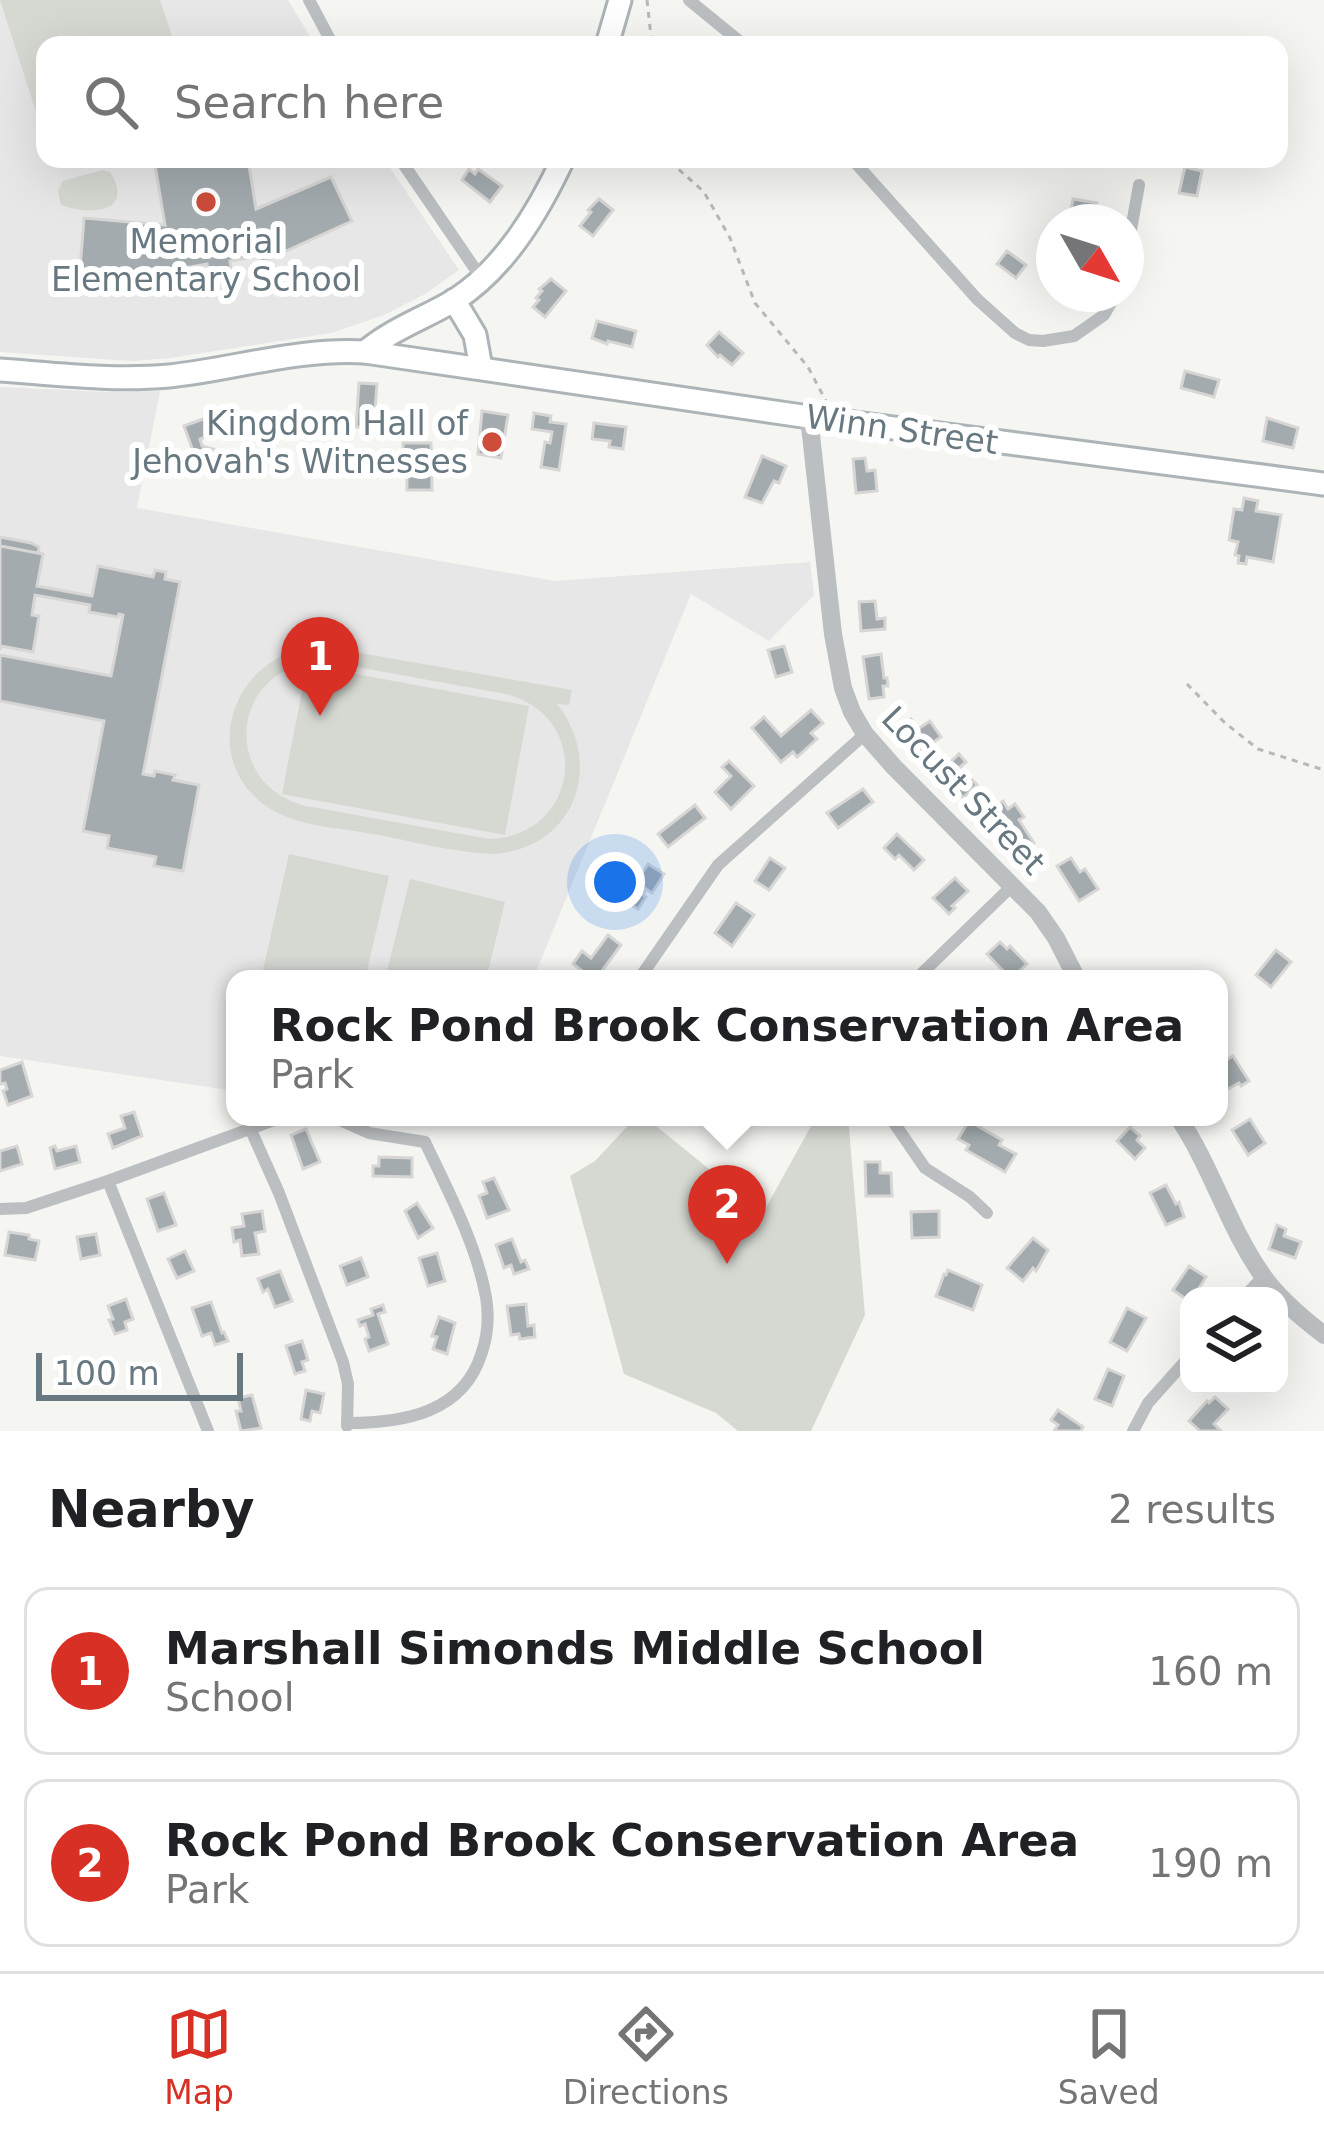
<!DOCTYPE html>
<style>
:root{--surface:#fff;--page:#f6f6f6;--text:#202124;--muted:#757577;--line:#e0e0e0;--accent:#d93025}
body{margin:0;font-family:"DejaVu Sans",sans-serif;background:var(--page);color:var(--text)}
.controls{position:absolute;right:36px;bottom:36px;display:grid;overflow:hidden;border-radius:24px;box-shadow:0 12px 48px #0002}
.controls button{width:108px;height:108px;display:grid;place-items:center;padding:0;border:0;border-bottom:3px solid var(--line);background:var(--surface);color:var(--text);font:60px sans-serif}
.compass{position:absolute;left:1036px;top:204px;width:108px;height:108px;border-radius:50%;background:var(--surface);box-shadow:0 12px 48px #0002;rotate:129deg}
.scale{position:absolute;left:36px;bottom:30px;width:207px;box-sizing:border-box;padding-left:12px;border:6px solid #687880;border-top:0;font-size:33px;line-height:42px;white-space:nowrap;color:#687880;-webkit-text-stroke:9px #fff;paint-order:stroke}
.you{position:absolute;left:615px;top:882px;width:42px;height:42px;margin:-30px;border:9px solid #fff;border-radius:50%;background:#1a73e8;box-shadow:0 0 0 18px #1a73e833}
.badge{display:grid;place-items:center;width:78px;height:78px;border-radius:50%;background:var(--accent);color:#fff;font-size:39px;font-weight:700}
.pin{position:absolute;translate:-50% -99px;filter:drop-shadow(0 3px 6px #0008)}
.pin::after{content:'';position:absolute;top:63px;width:42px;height:36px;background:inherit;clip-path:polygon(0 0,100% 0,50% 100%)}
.popup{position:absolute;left:226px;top:970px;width:1002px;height:156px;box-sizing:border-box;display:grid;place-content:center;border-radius:24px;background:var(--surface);filter:drop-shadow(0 3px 9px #0005);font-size:39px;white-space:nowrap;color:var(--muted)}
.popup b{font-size:45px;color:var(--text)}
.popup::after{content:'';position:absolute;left:50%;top:100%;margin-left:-24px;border:24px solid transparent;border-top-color:var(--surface)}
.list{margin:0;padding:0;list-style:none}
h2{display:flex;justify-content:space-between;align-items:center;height:156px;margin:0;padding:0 48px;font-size:51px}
h2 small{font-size:39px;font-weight:400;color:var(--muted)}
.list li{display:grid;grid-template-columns:78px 1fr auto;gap:36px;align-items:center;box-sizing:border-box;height:168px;margin:0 24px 24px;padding:0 24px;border:3px solid var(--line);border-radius:24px}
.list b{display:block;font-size:45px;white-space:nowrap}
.list p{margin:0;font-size:39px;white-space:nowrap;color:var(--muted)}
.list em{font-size:39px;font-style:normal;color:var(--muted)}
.icon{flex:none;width:66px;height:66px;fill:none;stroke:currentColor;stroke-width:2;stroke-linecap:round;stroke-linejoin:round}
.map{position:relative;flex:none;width:1324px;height:1431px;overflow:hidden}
.search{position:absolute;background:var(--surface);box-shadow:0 12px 48px #0002;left:36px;right:36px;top:36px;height:132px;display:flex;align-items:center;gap:30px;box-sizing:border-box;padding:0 42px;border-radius:24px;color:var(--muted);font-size:45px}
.sheet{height:540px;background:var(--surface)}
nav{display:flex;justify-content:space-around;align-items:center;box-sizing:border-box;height:168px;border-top:3px solid var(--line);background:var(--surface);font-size:33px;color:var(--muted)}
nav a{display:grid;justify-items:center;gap:6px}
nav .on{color:var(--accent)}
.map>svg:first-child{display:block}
</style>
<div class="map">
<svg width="1324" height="1431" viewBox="0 0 1324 1431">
<rect width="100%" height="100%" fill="#f5f5f2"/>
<g fill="#e6e7e6">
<polygon points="0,0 288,0 315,45 45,45 45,159 384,159 459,270 425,294 384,315 331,333 170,358 132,361 0,352"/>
<polygon points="0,387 108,392 160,391 137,508 555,581 810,562 814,595 769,641 691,594 533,979 235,979 235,1091 0,1056"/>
</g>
<g fill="#d5d9d2" fill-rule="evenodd">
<polygon points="0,0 160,0 175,45 45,45 45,118 39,121"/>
<path d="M102,170L110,172C136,213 89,216 61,205L58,191L63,181Z"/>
<path d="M320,646L572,690L569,705L557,704C606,766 573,850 492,854C452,852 412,841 373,834C341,828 303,827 274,811C194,765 230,652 320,646ZM313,662H329L506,694C594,717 580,836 489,839L306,806C223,786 228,674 313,662Z"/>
<polygon points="307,665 529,706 505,835 282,794"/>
<polygon points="289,854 389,876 365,979 261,979"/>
<polygon points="410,879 505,902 486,979 385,979"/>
<polygon points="636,1117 645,1117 763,1213 816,1117 848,1117 865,1315 811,1431 738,1431 716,1413 624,1374 570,1176 595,1161"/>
</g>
<g fill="#a3abaf" stroke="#d7d6d5" stroke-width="3">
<polygon points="154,159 248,159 256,209 331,177 352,221 262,262 258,256 230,261 232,275 209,279 207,264 179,269 179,277 80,269 84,218 165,225"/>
<polygon points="1185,167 1202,171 1197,196 1179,193"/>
<polygon points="469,169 475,174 478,169 502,186 490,202 462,180"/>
<polygon points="599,199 613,210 593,236 580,226 591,212 588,210"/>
<polygon points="1073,199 1097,203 1094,222 1069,222"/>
<polygon points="1007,251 1026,265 1016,278 997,264"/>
<polygon points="551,279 566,291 545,317 533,307 539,300 536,298 542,291 539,289"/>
<polygon points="597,321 636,331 632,347 608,341 607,344 592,338"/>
<polygon points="719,332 743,353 732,365 720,355 718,357 707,345"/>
<polygon points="1185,371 1219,380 1214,397 1181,388"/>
<polygon points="359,383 377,384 375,411 368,410 367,422 372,422 372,428 356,427"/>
<polygon points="482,411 508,415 501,458 478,454"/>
<polygon points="534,413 551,416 550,422 566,424 559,470 541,467 545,442 550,443 552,432 532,429"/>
<polygon points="211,416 216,429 212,430 214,433 200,439 202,446 234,455 229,470 211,464 212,461 200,457 196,459 184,426"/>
<polygon points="1267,418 1298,428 1293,448 1263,441"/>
<polygon points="594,423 626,427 623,449 609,447 610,441 592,439"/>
<polygon points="403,443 431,443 432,490 407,490 407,470 418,470 418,461 403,461"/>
<polygon points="762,456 786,466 779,483 774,481 762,503 745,497"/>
<polygon points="865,458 867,471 875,470 877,491 856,493 853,459"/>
<polygon points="1244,498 1258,501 1256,511 1281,515 1273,562 1247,557 1246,564 1238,563 1239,556 1235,555 1238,542 1229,540 1234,509 1242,510"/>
<polygon points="0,537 31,543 39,547 38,554 0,546"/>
<polygon points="0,546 43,554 37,586 92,596 98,566 153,577 155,570 166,572 165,579 180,582 143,774 154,776 155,771 175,775 173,780 199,785 183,871 154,866 156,857 107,848 109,836 83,831 104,721 0,701 0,655 111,676 123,615 119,614 118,617 89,612 90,605 35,595 32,615 39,616 33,652 1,646 0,650"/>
<polygon points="875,601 877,619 885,618 885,629 861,631 859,602"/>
<polygon points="784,646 792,672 776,677 768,650"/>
<polygon points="881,654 884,678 887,678 888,686 883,686 884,697 869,699 863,657"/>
<polygon points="811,710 823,723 811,733 817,739 797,757 793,752 781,762 752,728 764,717 781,736"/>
<polygon points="911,719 918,729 930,721 941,737 915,754 898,728"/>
<polygon points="959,754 966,762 960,767 977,785 963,798 942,770"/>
<polygon points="729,761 754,786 731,809 715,792 731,776 722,767"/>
<polygon points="863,789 873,802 838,828 827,813"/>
<polygon points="1003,801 1008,809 1015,804 1024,817 1019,820 1034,843 1015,855 988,811"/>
<polygon points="695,805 705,818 668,847 658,834"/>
<polygon points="897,834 924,860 914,870 899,855 895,859 884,848"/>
<polygon points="770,858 785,868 769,890 755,881"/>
<polygon points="1071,858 1080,872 1085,869 1098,889 1079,901 1057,866"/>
<polygon points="648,864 664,874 652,893 646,889 643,895 646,897 638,909 624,901"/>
<polygon points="955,878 968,891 952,906 955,908 949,914 933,898"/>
<polygon points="736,903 754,915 732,946 715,933"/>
<polygon points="608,935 621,945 596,979 593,979 573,964 582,951 591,958"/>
<polygon points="1000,942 1007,949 1010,946 1027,964 1011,979 987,954"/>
<polygon points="1276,950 1291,962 1271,987 1256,975"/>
<polygon points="1233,1056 1249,1081 1241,1086 1239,1083 1228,1089 1219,1074 1219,1064"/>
<polygon points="22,1062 32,1096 8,1105 3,1091 7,1089 5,1083 0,1084 0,1070"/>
<polygon points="134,1112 142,1136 113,1148 108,1134 125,1128 121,1116"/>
<polygon points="1250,1119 1265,1143 1248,1155 1232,1130"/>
<polygon points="969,1121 1002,1140 999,1145 1016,1154 1005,1172 966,1150 969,1145 958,1139"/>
<polygon points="1130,1127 1140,1136 1137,1140 1145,1148 1135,1159 1117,1141"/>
<polygon points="306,1129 320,1162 303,1169 291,1135"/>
<polygon points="17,1146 22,1164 0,1171 0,1151"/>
<polygon points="55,1146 57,1151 76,1146 80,1162 55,1169 50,1148"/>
<polygon points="379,1157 412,1158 412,1177 373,1176 373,1166 379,1166"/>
<polygon points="865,1162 880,1162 880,1173 891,1173 892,1196 866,1196"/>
<polygon points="494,1178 509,1210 487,1218 479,1196 487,1193 483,1182"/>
<polygon points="1166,1185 1176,1204 1179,1202 1184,1217 1166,1225 1150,1193"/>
<polygon points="164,1193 176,1225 158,1231 147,1199"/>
<polygon points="417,1203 433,1228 418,1238 405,1211"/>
<polygon points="262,1211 265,1231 255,1233 259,1254 242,1256 240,1240 234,1242 232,1228 244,1226 242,1214"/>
<polygon points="939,1211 939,1237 912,1238 911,1212"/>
<polygon points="1277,1225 1286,1229 1284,1236 1301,1242 1295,1258 1269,1249"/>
<polygon points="9,1232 29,1235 29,1239 39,1241 35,1260 5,1255"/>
<polygon points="96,1234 100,1255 81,1259 77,1237"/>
<polygon points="1033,1238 1048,1250 1036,1271 1033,1268 1023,1281 1007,1268"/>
<polygon points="512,1239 521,1262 525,1260 529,1269 514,1274 511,1265 504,1268 496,1245"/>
<polygon points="185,1251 194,1271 177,1278 168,1259"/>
<polygon points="437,1253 445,1281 428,1286 419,1258"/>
<polygon points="361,1258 368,1277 347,1285 340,1266"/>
<polygon points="1189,1266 1206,1277 1194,1296 1189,1296 1189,1301 1173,1290"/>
<polygon points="948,1270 982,1285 973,1310 936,1296 944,1274 946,1275"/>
<polygon points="280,1271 292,1301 275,1307 268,1289 263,1292 258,1279"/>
<polygon points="126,1299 133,1319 125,1322 127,1330 115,1334 109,1320 113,1319 108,1306"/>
<polygon points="211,1302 222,1333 224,1332 228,1341 215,1345 211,1333 202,1336 192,1308"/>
<polygon points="526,1304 528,1326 534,1325 535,1337 520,1339 519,1334 511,1335 507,1306"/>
<polygon points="383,1305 385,1312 378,1314 388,1344 369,1351 365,1339 369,1337 365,1324 360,1326 358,1320 373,1315 371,1309"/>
<polygon points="1127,1308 1146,1318 1127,1351 1110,1342"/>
<polygon points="439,1317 455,1323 447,1354 433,1349 437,1337 432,1336"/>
<polygon points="302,1341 308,1360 302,1362 305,1371 295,1374 286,1346"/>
<polygon points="1108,1369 1124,1376 1112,1406 1095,1399"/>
<polygon points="306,1390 324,1394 320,1413 312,1411 310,1421 301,1419"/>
<polygon points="252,1395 261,1428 241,1431 236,1411 241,1411 238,1398"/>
<polygon points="1215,1397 1228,1409 1214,1424 1221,1431 1200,1431 1189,1421 1207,1401 1209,1403"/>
<polygon points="1058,1410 1083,1427 1081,1431 1054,1431 1058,1425 1051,1420"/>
</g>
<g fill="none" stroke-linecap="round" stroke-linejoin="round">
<g stroke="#adb4b7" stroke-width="27">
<g id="secondary">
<polyline points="607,45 620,0"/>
<polyline points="454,300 475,335 481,368"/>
<path d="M365,352C392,329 425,318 455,300C505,268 538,212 563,159"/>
<path d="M0,370C56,374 112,381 169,376C234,369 299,348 365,352L809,417L1324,484"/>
</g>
</g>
<g stroke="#b5b9ba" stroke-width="3" stroke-dasharray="6 6" stroke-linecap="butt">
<polyline points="647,0 652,45"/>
<polyline points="674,159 676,167 704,192 730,238 755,303 808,367 827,403"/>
<polyline points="1187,684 1225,723 1258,749 1324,770"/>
</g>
<g stroke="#bbbfc2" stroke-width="12">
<polyline points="309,0 333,45"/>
<polyline points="689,0 744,45"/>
<polyline points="400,159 482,279"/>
<polyline points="852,159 977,299 1015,333 1029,340 1043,341 1074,336 1104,315 1116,294"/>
<polyline points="1126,258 1139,185"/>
<polyline points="639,979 718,865 865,734"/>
<polyline points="916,979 1013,885"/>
<path d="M333,1117L369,1133L425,1142C448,1191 476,1243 486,1297C489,1315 488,1334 482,1352C464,1413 404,1423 347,1423"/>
<polyline points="890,1117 925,1168 970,1197 987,1213"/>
<polyline points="250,1128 279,1193 343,1362 348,1384 347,1426"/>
<polyline points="108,1181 208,1431"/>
<polyline points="0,1209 26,1208 108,1181 282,1117"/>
<polyline points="1245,1296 1263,1277"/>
<polyline points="1133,1431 1148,1403 1189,1357"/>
</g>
<g stroke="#bbbfc2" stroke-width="18">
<polyline points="809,417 833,634 843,688 852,712 865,734 894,767 1038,912 1056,938 1077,979"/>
<path d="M1178,1117C1212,1167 1228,1227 1263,1276C1279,1299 1302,1318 1324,1335"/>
</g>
<use href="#secondary" stroke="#fff" stroke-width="21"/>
</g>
<g fill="#cd4c3a" stroke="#fff" stroke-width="4.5">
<circle cx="206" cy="202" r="12"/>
<circle cx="492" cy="442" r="12"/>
</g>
<g text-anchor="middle" stroke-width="12" stroke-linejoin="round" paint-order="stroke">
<g font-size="33" fill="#687880" stroke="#fff">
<text x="206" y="253">Memorial<tspan x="206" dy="38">Elementary School</tspan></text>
<text x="468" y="435" text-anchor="end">Kingdom Hall of<tspan x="468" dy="38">Jehovah's Witnesses</tspan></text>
</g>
<g font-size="33" fill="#687880" stroke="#fff">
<text transform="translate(902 429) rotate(8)" y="12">Winn Street</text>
<text transform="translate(964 790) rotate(46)" y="12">Locust Street</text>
</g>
</g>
</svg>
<div class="controls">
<button><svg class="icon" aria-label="layers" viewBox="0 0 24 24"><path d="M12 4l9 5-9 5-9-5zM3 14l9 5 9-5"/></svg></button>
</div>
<svg class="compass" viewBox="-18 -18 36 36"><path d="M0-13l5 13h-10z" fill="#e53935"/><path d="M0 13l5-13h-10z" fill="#757577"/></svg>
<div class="scale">100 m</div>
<div class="you"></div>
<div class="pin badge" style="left:320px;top:716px">1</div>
<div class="pin badge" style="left:727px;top:1264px">2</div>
<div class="popup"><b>Rock Pond Brook Conservation Area</b>Park</div>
<div class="search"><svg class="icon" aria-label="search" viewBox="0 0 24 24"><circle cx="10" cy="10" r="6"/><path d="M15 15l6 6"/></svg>Search here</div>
</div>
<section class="sheet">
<h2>Nearby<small>2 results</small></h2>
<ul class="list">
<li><span class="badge">1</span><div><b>Marshall Simonds Middle School</b><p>School</p></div><em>160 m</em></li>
<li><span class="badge">2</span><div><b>Rock Pond Brook Conservation Area</b><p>Park</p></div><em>190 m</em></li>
</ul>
</section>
<nav>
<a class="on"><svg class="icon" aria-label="map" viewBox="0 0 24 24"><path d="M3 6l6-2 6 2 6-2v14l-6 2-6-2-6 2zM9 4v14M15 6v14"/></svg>Map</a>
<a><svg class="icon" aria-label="directions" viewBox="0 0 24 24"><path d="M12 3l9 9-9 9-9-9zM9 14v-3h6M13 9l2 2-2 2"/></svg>Directions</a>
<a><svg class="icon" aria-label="saved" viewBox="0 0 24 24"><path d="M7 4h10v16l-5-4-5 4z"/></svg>Saved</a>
</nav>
